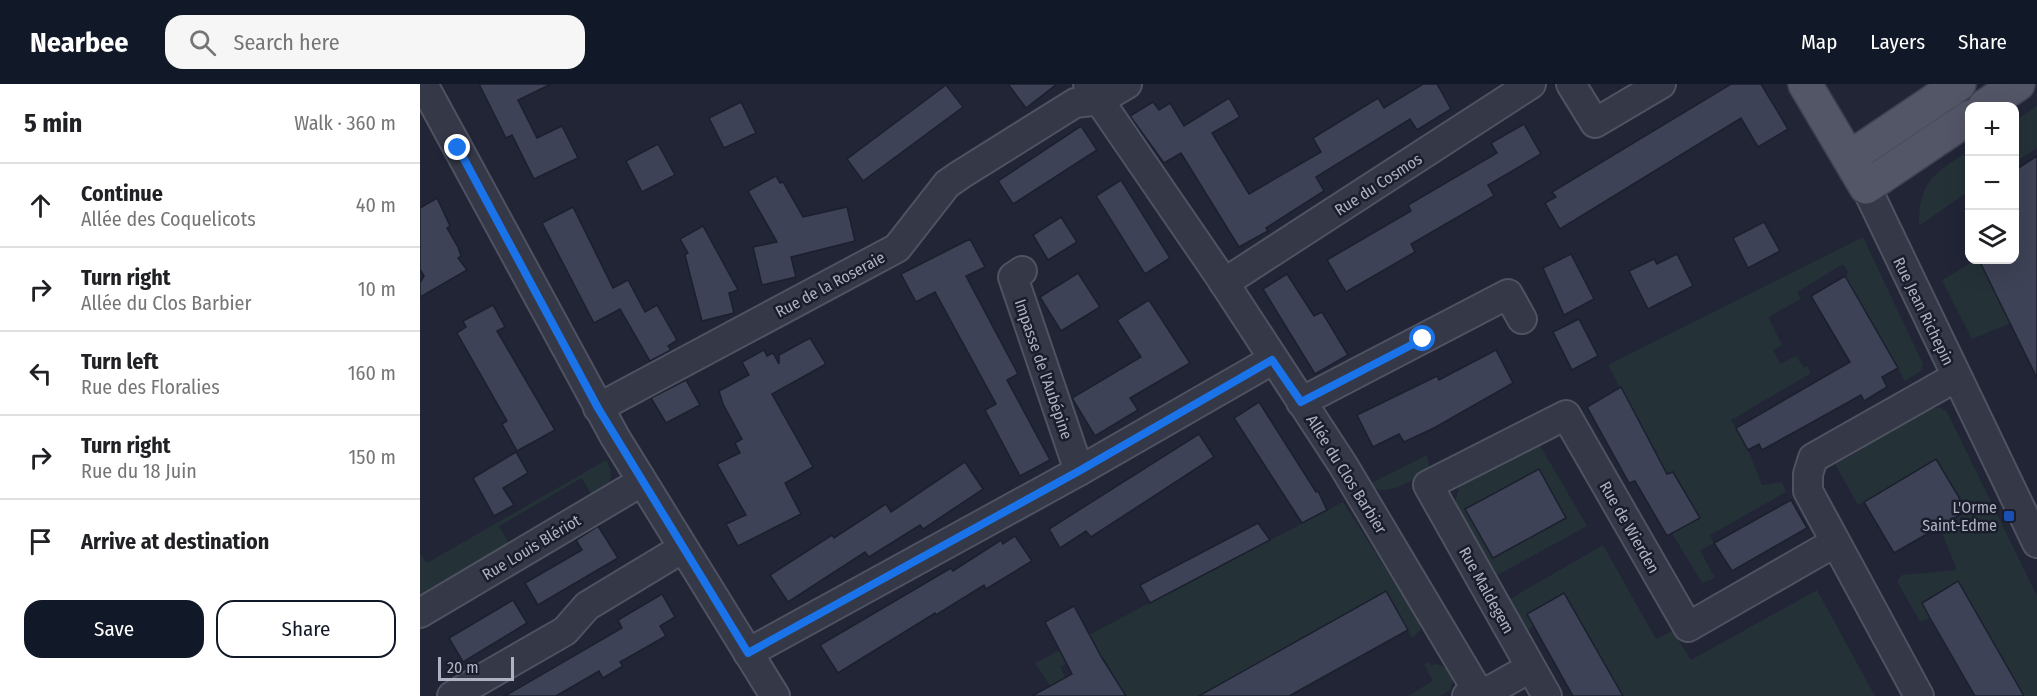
<!DOCTYPE html>
<meta charset="utf-8">
<style>
:root{--surface:#fff;--page:#f6f6f6;--text:#202124;--muted:#757577;--line:#e0e0e0;--accent:#111827}
body{margin:0;font-family:"Fira Sans Condensed",sans-serif;background:var(--page);color:var(--text)}
.controls{position:absolute;right:18px;top:18px;display:grid;overflow:hidden;border-radius:12px;box-shadow:0 6px 24px #0002}
.controls button{width:54px;height:54px;display:grid;place-items:center;padding:0;border:0;border-bottom:2px solid var(--line);background:var(--surface);color:var(--text);font:30px sans-serif}
.scale{position:absolute;left:18px;bottom:15px;width:76px;box-sizing:border-box;padding-left:6px;border:3px solid #afb2c3;border-top:0;font-size:16px;line-height:21px;white-space:nowrap;color:#afb2c3;-webkit-text-stroke:4px #1a1d2b;paint-order:stroke}
.stop{position:absolute;width:18px;height:18px;margin:-14px;border:4px solid #1a73e8;border-radius:50%;background:#fff}
.stop.end{background:#1a73e8;border-color:#fff;box-shadow:0 2px 6px #0008}
.list{margin:0;padding:0;list-style:none}
h2{display:flex;justify-content:space-between;align-items:center;height:78px;margin:0;padding:0 24px;font-size:26px}
h2 small{font-size:20px;font-weight:400;color:var(--muted)}
.list li{display:grid;grid-template-columns:39px 1fr auto;gap:18px;align-items:center;box-sizing:border-box;height:84px;padding:0 24px;border-top:2px solid var(--line)}
.list b{display:block;font-size:22px;white-space:nowrap}
.list p{margin:0;font-size:20px;white-space:nowrap;color:var(--muted)}
.list em{font-size:20px;font-style:normal;color:var(--muted)}
.actions{display:flex;gap:12px;padding:18px 24px}
.actions a{flex:1;padding:14px 0;border:2px solid var(--accent);border-radius:18px;text-align:center;font-size:21px;color:var(--accent)}
.actions .main{background:var(--accent);color:#fff}
.icon{flex:none;width:33px;height:33px;fill:none;stroke:currentColor;stroke-width:2;stroke-linecap:round;stroke-linejoin:round}
.map{position:relative;flex:none;width:1617px;height:612px;overflow:hidden}
header{display:flex;align-items:center;gap:36px;box-sizing:border-box;height:84px;padding:0 30px;background:var(--accent);color:#fff}
header strong{font-size:28px}
nav{display:flex;gap:33px;margin-inline-start:auto;font-size:21px}
.search{width:420px;height:54px;background:var(--page);display:flex;align-items:center;gap:15px;box-sizing:border-box;padding:0 21px;border-radius:18px;color:var(--muted);font-size:22px}
main{display:flex}
aside{flex:1;background:var(--surface)}
.map>svg:first-child{display:block}
</style>
<header>
<strong>Nearbee</strong>
<div class="search"><svg class="icon" aria-label="search" viewBox="0 0 24 24"><circle cx="10" cy="10" r="6"/><path d="M15 15l6 6"/></svg>Search here</div>
<nav><a>Map</a><a>Layers</a><a>Share</a></nav>
</header>
<main>
<aside>
<h2>5 min<small>Walk · 360 m</small></h2>
<ul class="list">
<li><svg class="icon" aria-label="ahead" viewBox="0 0 24 24"><path d="M12 20V5M6 11l6-6 6 6"/></svg><div><b>Continue</b><p>Allée des Coquelicots</p></div><em>40 m</em></li>
<li><svg class="icon" aria-label="right" viewBox="0 0 24 24"><path d="M7 20v-9h11M14 6l5 5-5 5"/></svg><div><b>Turn right</b><p>Allée du Clos Barbier</p></div><em>10 m</em></li>
<li><svg class="icon" aria-label="left" viewBox="0 0 24 24"><path d="M17 20v-9H6M10 6l-5 5 5 5"/></svg><div><b>Turn left</b><p>Rue des Floralies</p></div><em>160 m</em></li>
<li><svg class="icon" aria-label="right" viewBox="0 0 24 24"><path d="M7 20v-9h11M14 6l5 5-5 5"/></svg><div><b>Turn right</b><p>Rue du 18 Juin</p></div><em>150 m</em></li>
<li><svg class="icon" aria-label="arrive" viewBox="0 0 24 24"><path d="M6 21V4h12l-3 4 3 4H6"/></svg><div><b>Arrive at destination</b></div></li>
</ul>
<div class="actions"><a class="main">Save</a><a>Share</a></div>
</aside>
<div class="map">
<svg width="1617" height="612" viewBox="0 0 1617 612">
<rect width="100%" height="100%" fill="#212536"/>
<g fill="#243238">
<polygon points="1617,22 1617,64 1595,78 1595,37"/>
<path d="M1549,67V107L1499,142C1498,98 1515,88 1549,67Z"/>
<polygon points="1443,153 1503,280 1502,286 1485,297 1425,192 1429,188 1423,180 1377,208 1381,215 1348,233 1362,261 1353,266 1360,280 1376,272 1384,284 1387,282 1391,289 1311,336 1328,366 1342,401 1362,398 1366,408 1290,451 1294,459 1280,466 1295,494 1282,499 1252,449 1280,433 1253,388 1247,390 1188,281"/>
<polygon points="1556,176 1559,176 1591,239 1552,255 1522,196"/>
<polygon points="1513,324 1521,324 1527,328 1617,512 1617,612 1604,612 1538,497 1502,518 1510,534 1500,538 1477,497 1482,491 1537,486 1520,444 1547,427 1516,376 1438,421 1415,380"/>
<polygon points="1118,358 1167,442 1076,492 1038,426 1035,419 1039,402"/>
<path d="M1007,371L1010,387C993,395 965,416 949,400Z"/>
<path d="M186,376C197,394 189,404 173,414L162,394L79,442L90,462L0,515V469L7,479Z"/>
<polygon points="923,418 1001,540 1000,546 992,554 966,508 779,612 706,612 683,573 666,582 660,572 640,583 645,593 630,602 615,579"/>
<polygon points="1183,461 1236,555 1253,547 1271,576 1397,506 1455,612 1203,612 1145,509 1108,547 1090,515"/>
<polygon points="1009,578 1011,582 1017,580 1030,585 1033,596 1030,606 1020,612 988,612 1013,597 1004,580"/>
</g>
<g fill="#3e4256" stroke="#1c1f2d" stroke-width="1.5">
<polygon points="59,0 131,0 98,16 117,54 142,42 158,74 114,95 92,51 86,54"/>
<polygon points="588,0 637,0 606,24"/>
<polygon points="1003,0 1017,0 1031,25 997,46 990,35 896,93 904,107 846,144 848,147 819,163 761,69 744,79 710,32 733,18 739,26 750,19 764,42 809,14 820,33 792,49 829,110 901,68 893,54 958,14 964,24"/>
<polygon points="1311,0 1341,0 1368,45 1338,63 1321,34 1140,145 1125,119 1136,113 1132,108"/>
<polygon points="526,1 543,23 443,97 427,75"/>
<polygon points="321,18 336,49 304,64 289,34"/>
<polygon points="1104,40 1121,70 1068,101 1074,112 991,160 995,168 926,208 907,176 991,127 988,121 1077,69 1071,59"/>
<polygon points="661,42 677,66 593,120 578,97"/>
<polygon points="238,60 255,91 222,108 206,77"/>
<polygon points="1617,72 1617,294 1559,176 1594,176 1594,87"/>
<polygon points="356,92 360,99 363,98 383,133 427,123 435,157 371,173 376,193 342,201 333,163 357,158 328,107"/>
<polygon points="701,96 750,174 725,190 676,112"/>
<polygon points="17,114 30,142 27,144 38,163 41,172 38,174 47,186 0,213 0,199 4,192 0,185 0,124"/>
<polygon points="153,123 193,204 208,196 225,228 237,221 257,256 248,262 251,266 230,277 200,225 174,239 122,139"/>
<polygon points="641,133 657,158 628,176 613,151"/>
<polygon points="1344,138 1360,167 1328,184 1313,154"/>
<polygon points="283,142 318,206 309,209 314,229 282,237 265,171 268,169 260,155"/>
<polygon points="550,155 565,183 546,192 598,290 587,296 630,376 600,392 565,326 576,320 515,208 496,218 481,190"/>
<polygon points="1151,170 1174,215 1144,231 1123,184"/>
<polygon points="1257,170 1273,202 1228,225 1209,187 1234,175 1237,180"/>
<polygon points="658,189 680,223 641,247 620,213"/>
<polygon points="867,190 894,232 902,228 928,271 895,290 843,205"/>
<polygon points="1425,192 1478,284 1462,293 1467,303 1444,317 1441,311 1342,366 1339,360 1328,366 1316,344 1430,278 1391,212"/>
<polygon points="729,216 770,279 710,314 718,326 675,352 652,314 721,273 697,236"/>
<polygon points="73,221 85,243 77,247 135,346 97,367 82,340 87,337 37,249 46,243 43,237"/>
<polygon points="1159,235 1178,272 1152,286 1133,248"/>
<polygon points="390,254 406,280 352,310 393,383 365,399 381,430 318,462 306,440 326,431 297,380 320,369 315,359 322,355 303,320 299,307 329,291 322,278 344,266 347,272 353,269 359,280 359,271"/>
<polygon points="1076,266 1093,299 1014,344 984,358 979,350 953,363 937,331 1017,292 1019,296"/>
<polygon points="266,296 280,321 246,339 231,314"/>
<polygon points="1201,303 1247,390 1253,388 1280,434 1247,452 1215,397 1209,399 1167,323"/>
<polygon points="839,318 896,408 898,407 907,426 882,439 814,334"/>
<polygon points="779,350 794,373 671,453 666,447 640,464 629,445"/>
<polygon points="96,368 108,389 83,404 94,421 74,432 53,394"/>
<polygon points="1516,375 1547,427 1474,469 1444,418"/>
<polygon points="545,378 563,405 503,445 500,441 449,473 445,468 368,518 350,491 412,451 414,454 466,420 471,428"/>
<polygon points="1119,385 1146,434 1073,474 1045,425"/>
<polygon points="1371,416 1387,444 1312,487 1294,459"/>
<polygon points="838,439 850,456 730,519 720,501"/>
<polygon points="178,442 198,474 118,521 105,499 162,466 156,456"/>
<polygon points="595,452 612,477 566,505 564,501 516,531 515,529 418,589 400,561 531,484 533,487 581,456 583,460"/>
<polygon points="1538,497 1604,612 1555,612 1510,534 1502,519"/>
<polygon points="966,507 988,546 869,612 779,612"/>
<polygon points="1144,509 1203,612 1153,612 1107,530"/>
<polygon points="242,510 255,533 240,542 246,552 200,578 203,582 183,594 179,587 136,612 85,612 202,544 198,536"/>
<polygon points="93,516 107,539 43,578 29,554"/>
<polygon points="654,522 682,574 706,612 612,612 652,590 625,538"/>
</g>
<g fill="none" stroke-linecap="round" stroke-linejoin="round">
<g stroke="#4f5261" stroke-width="32">
<g id="minor">
<polyline points="3,0 195,353 355,612"/>
<polyline points="668,0 801,194 923,381 1057,606"/>
<polyline points="1151,0 1175,39 1241,0"/>
<polyline points="1446,103 1617,459"/>
<polyline points="602,187 593,193 659,387"/>
<polyline points="804,199 1111,0"/>
<polyline points="881,318 1088,210 1102,235"/>
<polyline points="178,324 477,164 527,100 540,91 655,19 680,16 707,0"/>
<polyline points="0,529 221,398"/>
<polyline points="328,569 659,387 852,276"/>
<polyline points="32,612 145,547 167,522 263,464"/>
<polyline points="1047,612 1057,606 1069,607 1110,584"/>
<polyline points="1127,612 1008,401 1146,331 1268,543 1414,459"/>
<polyline points="1499,612 1388,407 1388,390 1393,374 1536,293"/>
</g>
</g>
<g stroke="#3e4150" stroke-width="36">
<g id="major">
<polyline points="1385,0 1446,103 1550,33"/>
<polyline points="1565,22 1598,0"/>
<polyline points="1429,74 1539,0"/>
</g>
</g>
<use href="#minor" stroke="#353847" stroke-width="28"/>
<use href="#major" stroke="#535667" stroke-width="33"/>
</g>
<g fill="none" stroke-linecap="round" stroke-linejoin="round">
<polyline stroke="#1a73e8" stroke-width="8" points="38,64 178,324 328,569 659,387 852,276 881,318 1003,255"/>
</g>
<rect fill="#1a4fb4" stroke="#1a1d2b" stroke-width="2" x="1583" y="426" width="12" height="12" rx="3"/>
<g text-anchor="middle" stroke-width="5" stroke-linejoin="round" paint-order="stroke">
<g font-size="16" fill="#afb2c3" stroke="#1a1d2b">
<text transform="translate(958 100) rotate(-33)" y="6">Rue du Cosmos</text>
<text transform="translate(410 200) rotate(-28)" y="6">Rue de la Roseraie</text>
<text transform="translate(1504 227) rotate(64)" y="6">Rue Jean Richepin</text>
<text transform="translate(624 285) rotate(71)" y="6">Impasse de l'Aubépine</text>
<text transform="translate(927 390) rotate(58)" y="6">Allée du Clos Barbier</text>
<text transform="translate(1210 443) rotate(60)" y="6">Rue de Wierden</text>
<text transform="translate(111 463) rotate(-31)" y="6">Rue Louis Blériot</text>
<text transform="translate(1067 506) rotate(61)" y="6">Rue Maldegem</text>
</g>
<g font-size="16" fill="#afb2c3" stroke="#1a1d2b" text-anchor="end">
<text x="1577" y="429">L'Orme<tspan x="1577" dy="18">Saint-Edme</tspan></text>
</g>
</g>
</svg>
<div class="controls">
<button>+</button>
<button>−</button>
<button><svg class="icon" aria-label="layers" viewBox="0 0 24 24"><path d="M12 4l9 5-9 5-9-5zM3 14l9 5 9-5"/></svg></button>
</div>
<div class="scale">20 m</div>
<div class="stop" style="left:1003px;top:255px"></div>
<div class="stop end" style="left:38px;top:64px"></div>
</div>
</main>
